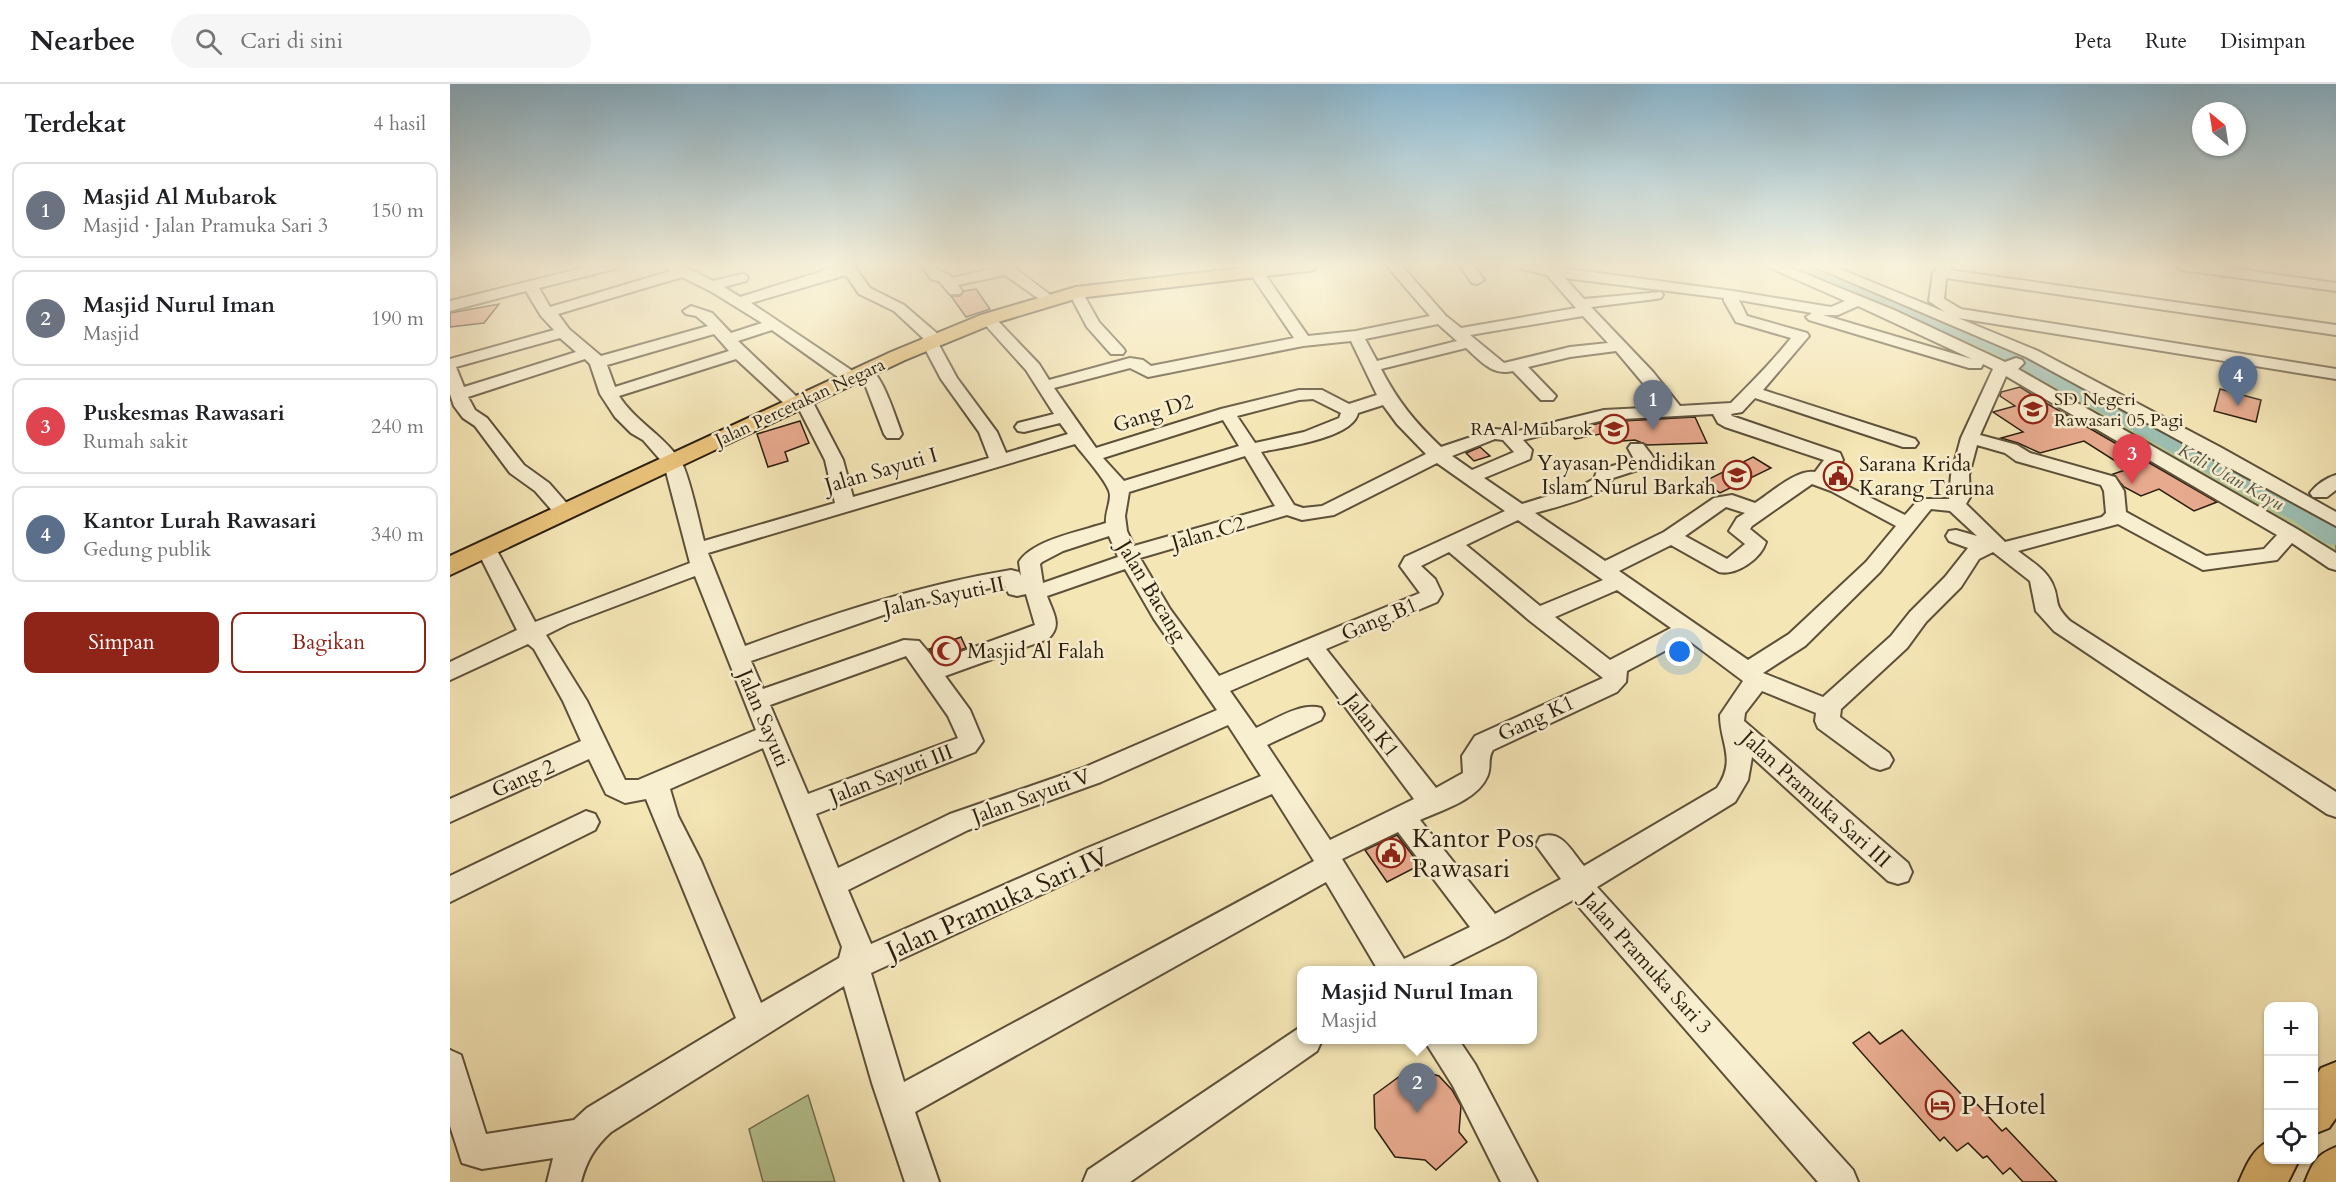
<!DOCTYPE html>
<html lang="id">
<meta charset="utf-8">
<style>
:root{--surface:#fff;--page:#f6f6f6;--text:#202124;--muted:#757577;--line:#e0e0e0;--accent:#8f2418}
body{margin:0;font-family:Cardo,serif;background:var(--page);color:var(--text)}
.controls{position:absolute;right:18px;bottom:18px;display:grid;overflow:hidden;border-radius:12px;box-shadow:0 2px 4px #0004}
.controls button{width:54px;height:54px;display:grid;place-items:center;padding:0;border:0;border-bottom:2px solid var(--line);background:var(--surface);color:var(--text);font:30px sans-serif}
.compass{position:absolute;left:1742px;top:18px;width:54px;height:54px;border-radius:50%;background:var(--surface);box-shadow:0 2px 4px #0004;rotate:330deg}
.you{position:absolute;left:1230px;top:568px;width:21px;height:21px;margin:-15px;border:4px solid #fff;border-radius:50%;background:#1a73e8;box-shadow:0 0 0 9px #1a73e833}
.badge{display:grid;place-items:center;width:39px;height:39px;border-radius:50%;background:var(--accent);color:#fff;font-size:20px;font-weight:700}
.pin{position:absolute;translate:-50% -50px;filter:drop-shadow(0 2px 3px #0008)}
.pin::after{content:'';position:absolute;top:32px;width:21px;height:18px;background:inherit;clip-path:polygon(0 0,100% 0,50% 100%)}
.popup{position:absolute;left:847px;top:882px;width:240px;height:78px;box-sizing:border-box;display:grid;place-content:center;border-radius:12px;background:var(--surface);filter:drop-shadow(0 2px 4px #0005);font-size:20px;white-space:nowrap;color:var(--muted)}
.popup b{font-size:22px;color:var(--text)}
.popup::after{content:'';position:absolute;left:50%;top:100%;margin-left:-12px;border:12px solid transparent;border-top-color:var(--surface)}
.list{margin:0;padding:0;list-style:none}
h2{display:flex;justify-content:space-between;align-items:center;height:78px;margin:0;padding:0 24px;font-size:26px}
h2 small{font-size:20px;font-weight:400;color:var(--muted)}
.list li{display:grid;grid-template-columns:39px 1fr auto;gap:18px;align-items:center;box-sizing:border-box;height:96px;margin:0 12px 12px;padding:0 12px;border:2px solid var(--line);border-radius:12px}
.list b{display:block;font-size:22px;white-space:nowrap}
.list p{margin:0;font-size:20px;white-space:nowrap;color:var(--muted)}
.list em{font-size:20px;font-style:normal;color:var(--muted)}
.actions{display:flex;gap:12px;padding:18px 24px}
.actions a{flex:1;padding:14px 0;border:2px solid var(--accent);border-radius:12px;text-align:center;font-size:21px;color:var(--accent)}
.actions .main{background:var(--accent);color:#fff}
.icon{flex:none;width:33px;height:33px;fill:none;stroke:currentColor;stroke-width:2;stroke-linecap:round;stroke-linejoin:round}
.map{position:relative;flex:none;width:1886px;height:1098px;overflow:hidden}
header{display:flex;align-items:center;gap:36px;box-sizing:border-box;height:84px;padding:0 30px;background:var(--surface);border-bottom:2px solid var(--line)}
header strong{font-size:28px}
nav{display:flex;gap:33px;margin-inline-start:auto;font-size:21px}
.search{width:420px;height:54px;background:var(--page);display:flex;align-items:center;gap:15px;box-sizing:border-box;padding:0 21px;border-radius:33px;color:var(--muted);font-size:22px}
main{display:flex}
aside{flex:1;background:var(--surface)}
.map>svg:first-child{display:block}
</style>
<header>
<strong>Nearbee</strong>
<div class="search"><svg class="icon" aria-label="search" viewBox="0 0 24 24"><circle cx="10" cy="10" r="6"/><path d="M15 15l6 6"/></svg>Cari di sini</div>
<nav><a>Peta</a><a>Rute</a><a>Disimpan</a></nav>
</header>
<main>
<aside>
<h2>Terdekat<small>4 hasil</small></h2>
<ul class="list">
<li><span class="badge" style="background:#6b7280">1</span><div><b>Masjid Al Mubarok</b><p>Masjid · Jalan Pramuka Sari 3</p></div><em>150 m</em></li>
<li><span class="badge" style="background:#6b7280">2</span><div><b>Masjid Nurul Iman</b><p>Masjid</p></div><em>190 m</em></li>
<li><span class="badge" style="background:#e0444e">3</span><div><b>Puskesmas Rawasari</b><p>Rumah sakit</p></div><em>240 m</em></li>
<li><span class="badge" style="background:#5c6f8a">4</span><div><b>Kantor Lurah Rawasari</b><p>Gedung publik</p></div><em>340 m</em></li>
</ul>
<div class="actions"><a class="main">Simpan</a><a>Bagikan</a></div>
</aside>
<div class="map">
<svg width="1886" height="1098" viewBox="0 0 1886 1098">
<rect width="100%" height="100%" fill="#f5e6b6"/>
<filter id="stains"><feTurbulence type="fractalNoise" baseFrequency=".00333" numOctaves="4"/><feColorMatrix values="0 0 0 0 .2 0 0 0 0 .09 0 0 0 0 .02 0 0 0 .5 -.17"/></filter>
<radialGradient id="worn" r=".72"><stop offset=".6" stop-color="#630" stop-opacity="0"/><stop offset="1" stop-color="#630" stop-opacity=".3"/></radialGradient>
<g fill="#b6c692" stroke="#707250" stroke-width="1.5">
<polygon points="1322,182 1370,182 1585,271 1886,437 1886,479 1555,285"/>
<polygon points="358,1011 385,1098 313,1098 299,1045"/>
</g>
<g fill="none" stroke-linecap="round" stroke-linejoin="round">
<polygon fill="#9dbeb2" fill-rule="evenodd" points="1340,182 1369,182 1559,258 1864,425 1886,439 1886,461 1875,459 1844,437 1543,268 1343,186"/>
</g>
<g fill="#e8aa8e" stroke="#2a1e0f" stroke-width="1.5">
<polygon points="526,205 540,225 516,233 501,212 510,212 514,207"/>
<polygon points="49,220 34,239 0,243 0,229"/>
<polygon points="1570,303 1589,315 1767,418 1744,427 1709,405 1691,412 1674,403 1663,390 1678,385 1634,357 1590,369 1568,359 1551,354 1573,348 1543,328 1565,322 1550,312 1551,308"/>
<polygon points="1770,305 1811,316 1806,338 1764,327"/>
<polygon points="1245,333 1257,359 1197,361 1185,356 1160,358 1155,349 1125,355 1118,347 1154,338"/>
<polygon points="350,337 359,359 335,368 338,377 318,383 307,350"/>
<polygon points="1030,363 1040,372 1024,377 1016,369"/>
<polygon points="1303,373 1321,384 1270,409 1253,398"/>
<polygon points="511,553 516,564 487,574 479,565"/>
<polygon points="947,751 970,781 937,798 915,766"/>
<polygon points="1452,946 1523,1023 1527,1020 1552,1047 1556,1044 1607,1098 1573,1098 1560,1084 1553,1090 1537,1072 1533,1074 1518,1059 1507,1067 1494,1053 1490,1057 1403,959 1419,948 1430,960"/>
<polygon points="961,984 989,992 1002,1006 1011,1022 1009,1048 1017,1058 986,1086 975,1076 945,1073 925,1044 924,1011"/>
</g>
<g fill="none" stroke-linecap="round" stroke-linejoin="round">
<g stroke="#5d5039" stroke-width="4">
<g id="minor">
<path d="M141,182H166L164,185L89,204L100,223L221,187L214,182H233L263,197L291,190L296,191L298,194L296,197L274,203L290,213L389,182H404L420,204L454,221L490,252L492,255L488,259L507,294L547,348L556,369L618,350L610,339L574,348L568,347L565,343L568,339L604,330L576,286L530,235L538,230L543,232L589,280L599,296L680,274L693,276L701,282L844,254L800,189L807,185L812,186L858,252L906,247L980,232L937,182H952L996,232L1011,244L1126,224L1097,191L1071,185L1069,182H1096L1283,207L1381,223L1395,217L1316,182H1336L1444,226L1555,278L1566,274L1572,276L1574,279L1568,285L1847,445L1886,469V486L1879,484L1842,459L1827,476L1753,486L1668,440L1568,467C1581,477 1595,485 1602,499C1611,518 1601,518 1620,537L1886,708V733L1877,730L1604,547L1586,527L1580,497L1543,468L1529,475L1511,503L1476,538L1457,564L1391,625L1390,633L1439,669L1443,676L1439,683L1430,686L1421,683L1368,644L1365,637L1366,629L1312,607L1295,629L1294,637L1458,779L1462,788L1458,797L1448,800L1438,797L1302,673L1298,696L1285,718L1147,803L1403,1086L1408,1098H1368L1123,816L1055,854L991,886H928L876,798L465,1028L489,1098H455L422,999L394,902L161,1048C144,1064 137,1076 131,1098H97L103,1074L32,1085L12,1079L0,1042V966L11,971L36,1050L124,1036L137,1024L286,934L196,715L175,719L156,710L139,675L0,738V715L131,657L113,617L84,565L78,560L0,596V578L67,546L26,464L29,459L36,457L43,459L85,538L240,479L214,380L193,356L181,349L165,333L150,310L140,280L135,275L18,313L25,326L37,334L74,381L99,399L120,423L123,427L120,431H106L85,407L60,389L25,342L13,334L4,322L0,310V275L104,246L91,232L76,207L0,227V217ZM396,191L409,210L444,227L473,254L471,257L491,295L529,348L539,374L403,413L393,376L359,311L353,310L346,312L288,257L322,246L395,298H407L409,294L407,290L301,219ZM232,193L262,208L312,239L281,249L262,229L241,222L233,227L236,230L246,232L258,242L151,272L119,245L108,230ZM1115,194L1274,214V217L1286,238L1341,254C1322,278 1301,299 1281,319L1230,322L1203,288L1141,223L1206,215L1211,214L1213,211L1211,208L1134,215ZM1289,216L1362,229L1356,233L1359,236L1519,284H1531L1533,280L1543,285L1511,354L1501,391L1499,415H1469L1455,431L1381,394L1393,376L1390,369L1282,332L1281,330L1292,328L1305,314L1453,363H1465L1468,359L1465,355L1313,306L1359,252L1357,249L1297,232ZM1408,222L1522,275L1373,231H1388ZM1133,232L1158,259L1120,263L1054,279L1020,251ZM988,240L1007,257L927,277L915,255ZM264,250L279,267L165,303L157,281ZM110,254L126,268L14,303L6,283ZM901,257L927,311L899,320L872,306H849L771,325L646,364L604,304L680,284L698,293L853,262ZM1016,264C1031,277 1042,292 1063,287L1091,316H1103L1106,312L1078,283L1120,273L1166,267L1213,323L1154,326L1068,347L1045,345L991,363C965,338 948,318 931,285ZM286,275L338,323H348L375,376L385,419L254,457C249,439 239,388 230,376C213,351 186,338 169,312ZM1556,292L1827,451L1814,465L1756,472L1676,428L1674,407L1665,393L1580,369L1567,361L1530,351ZM863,315L891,329L889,334L854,348L805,359L787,332L849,316ZM933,321L947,340L976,370L872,422L853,424L844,421L811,368C834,363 903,354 908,329ZM1263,330L1268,339L1275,343L1374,376L1365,388C1346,385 1321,409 1305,419L1282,411L1264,414L1214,448L1155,477L1085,429C1102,424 1159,411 1163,394L1200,382L1203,373L1193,360H1181L1178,364L1184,375L1147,387L1144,395L1133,401L1072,420L1034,394L1080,375L1082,366L1073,356L1154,336ZM773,336L789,362L674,397L653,374ZM1045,355L1053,356L1064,368L1022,386L1002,372ZM625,360C633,371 660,400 660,411C660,421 655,429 656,439C632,447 582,456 569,478L571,492L569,488L561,486C469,501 382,530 295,562L258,469ZM1527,361L1555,369L1566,377L1651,401L1654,407L1656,429L1652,433L1555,458L1516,420L1520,413L1519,391ZM795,372L825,422L684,462L677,447L675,432L679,408ZM987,379L1055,427L955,473L950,482L970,509L769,592L720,525L690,474L837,431L852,436L884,431ZM1362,400L1381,407L1446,442L1416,478L1339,550L1298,576L1169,487L1221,461L1269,488C1286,492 1311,475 1316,458L1300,445L1302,442ZM1276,423L1295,429L1287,434L1279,447L1295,460L1277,475L1235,452ZM1481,425L1500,427L1527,452L1506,446L1499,447L1496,452L1499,457L1518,464L1495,493L1460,528L1441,552L1373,613L1313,589L1355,562L1430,488ZM1068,436L1153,496L1090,522L1016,461ZM659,452L668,473L593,499L590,480L592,478L613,467ZM999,468L1080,537L1153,594L1025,652L1012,672L1013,689L986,704L876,565L987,518L992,510L985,495L971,482ZM675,485L704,535L767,626L633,684L500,730L388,784L366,730L525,668L533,657L520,626L495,592L598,555C613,541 603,529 597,512ZM245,492L306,646L188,696H175L137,617L96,551L118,540ZM554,501L559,510L567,512L576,510L585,541L486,577L469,557L454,556L313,605L301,577L462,521ZM1167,506L1221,544L1160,576L1105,533ZM1237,555L1293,597L1270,631C1270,660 1287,675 1267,704L1134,782C1121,767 1112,745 1090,753L1086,761L1111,795L1045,830L970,736C992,726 1027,716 1037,693C1042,683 1037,675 1043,666L1167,608L1176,598L1177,587ZM456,572L498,632L508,654L358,710L320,621ZM858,573L964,715L880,756L817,661L871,636L874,630L871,624C851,618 824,636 806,644L780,607ZM778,641L811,692L635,765L421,860L398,806L518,746L651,698ZM313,664L392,863L389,874L311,919L251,777L228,732L220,705ZM822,710L864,777L454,998L421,889L655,781ZM948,748L1020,843L954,875L892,775Z"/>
<polygon points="472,182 486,182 491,188 499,190 502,194 546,184 545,182 562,182 607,216 600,220 595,219 555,191 508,201 512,207 510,210 500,210 489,197 481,195"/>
<polygon points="1010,182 1024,182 1034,196 1027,200 1022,199"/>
<polygon points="1363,182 1383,182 1495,228 1479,217 1483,189 1488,182 1502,182 1499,186 1886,241 1886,251 1496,194 1494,215 1511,225 1886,285 1886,295 1508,234 1588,267 1770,363 1886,428 1886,442 1576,273"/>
<polygon points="1725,182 1765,182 1886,199 1886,207 1732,186"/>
<polygon points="626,205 631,206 649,238 673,264 675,267 673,270 661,270 637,243 619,209"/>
<path d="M415,282C432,286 445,333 452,350L449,354H437L434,350L413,295L407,287Z"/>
<path d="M1886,391V406L1877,413H1863L1860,409C1866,401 1876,394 1886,391Z"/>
<polygon points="136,727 145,730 149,738 145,746 0,818 0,792"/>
<polygon points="852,942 852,956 872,956 867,967 680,1098 633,1098 638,1086"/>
<polygon points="974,956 1009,956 1025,980 1087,1098 1051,1098 1003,1002"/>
</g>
</g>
<g stroke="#2a1e0f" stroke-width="4">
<g id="major">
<polygon points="809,182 867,182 864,186 858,187 628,214 545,239 455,276 0,491 0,472 441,268 531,231 626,203"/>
<polygon points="1886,978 1886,1034 1879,1044 1864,1050 1864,995 1871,984"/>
<path d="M1818,1058V1076H1849L1838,1098H1789C1795,1084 1803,1064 1818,1058Z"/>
<path d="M1886,1063V1098H1855C1863,1078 1866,1071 1886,1063Z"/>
</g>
</g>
<use href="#minor" fill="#f8efd0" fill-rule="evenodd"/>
<use href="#major" fill="#eac37b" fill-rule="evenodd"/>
</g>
<linearGradient id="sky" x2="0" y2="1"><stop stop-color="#8ab8d2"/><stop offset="0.54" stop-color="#faf4de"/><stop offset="1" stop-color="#faf4de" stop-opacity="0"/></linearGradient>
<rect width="1886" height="336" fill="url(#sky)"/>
<defs>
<g id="school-ring" transform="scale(1.5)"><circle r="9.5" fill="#f8efd0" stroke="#8f2418" stroke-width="1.5"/><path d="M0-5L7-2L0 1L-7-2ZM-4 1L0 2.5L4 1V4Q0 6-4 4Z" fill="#8f2418"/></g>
<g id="civic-ring" transform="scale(1.5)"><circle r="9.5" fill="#f8efd0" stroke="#8f2418" stroke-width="1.5"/><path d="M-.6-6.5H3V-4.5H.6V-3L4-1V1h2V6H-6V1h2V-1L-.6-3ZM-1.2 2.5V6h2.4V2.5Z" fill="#8f2418"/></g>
<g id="mosque-ring" transform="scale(1.5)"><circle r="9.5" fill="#f8efd0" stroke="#8f2418" stroke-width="1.5"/><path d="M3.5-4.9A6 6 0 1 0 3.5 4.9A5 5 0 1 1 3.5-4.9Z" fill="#8f2418"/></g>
<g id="hotel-ring" transform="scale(1.5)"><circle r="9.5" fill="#f8efd0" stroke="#8f2418" stroke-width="1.5"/><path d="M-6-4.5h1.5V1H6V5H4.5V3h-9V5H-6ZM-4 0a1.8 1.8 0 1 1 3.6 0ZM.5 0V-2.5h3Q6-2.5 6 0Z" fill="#8f2418"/></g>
</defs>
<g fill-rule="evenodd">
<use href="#school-ring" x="1583" y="325"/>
<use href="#school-ring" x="1164" y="345"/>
<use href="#school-ring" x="1287" y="391"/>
<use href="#civic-ring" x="1388" y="392"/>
<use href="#mosque-ring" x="496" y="567"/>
<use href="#civic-ring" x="941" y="769"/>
<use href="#hotel-ring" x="1490" y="1021"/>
</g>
<g text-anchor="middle" stroke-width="5" stroke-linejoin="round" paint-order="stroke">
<g font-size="18" fill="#2a1e0f" stroke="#f8efd0" text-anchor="start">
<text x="1604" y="321">SD Negeri<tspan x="1604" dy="21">Rawasari 05 Pagi</tspan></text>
<text x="1143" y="351" text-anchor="end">RA Al Mubarok</text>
</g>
<g font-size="18" fill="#2a1e0f" stroke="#f8efd0">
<text transform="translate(350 318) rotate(-25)" y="6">Jalan Percetakan Negara</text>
</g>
<g font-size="18" font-style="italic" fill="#525648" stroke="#f8efd0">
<text transform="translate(1781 393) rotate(29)" y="6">Kali Utan Kayu</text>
</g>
<g font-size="21" fill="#2a1e0f" stroke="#f8efd0">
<text transform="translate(703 329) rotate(-18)" y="7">Gang D2</text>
<text transform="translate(431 386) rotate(-16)" y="7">Jalan Sayuti I</text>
<text transform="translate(758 449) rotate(-16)" y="7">Jalan C2</text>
<text transform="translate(702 507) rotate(59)" y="7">Jalan Bacang</text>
<text transform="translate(494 512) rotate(-12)" y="7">Jalan Sayuti II</text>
<text transform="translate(929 535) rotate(-23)" y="7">Gang B1</text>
<text transform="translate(314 634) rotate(67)" y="7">Jalan Sayuti</text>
<text transform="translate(1086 634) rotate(-25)" y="7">Gang K1</text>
<text transform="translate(922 641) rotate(52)" y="7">Jalan K1</text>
<text transform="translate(441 690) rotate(-21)" y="7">Jalan Sayuti III</text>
<text transform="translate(73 694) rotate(-24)" y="7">Gang 2</text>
<text transform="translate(581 712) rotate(-20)" y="7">Jalan Sayuti V</text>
<text transform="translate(1366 715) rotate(42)" y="7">Jalan Pramuka Sari III</text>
<text transform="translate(1197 879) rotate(48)" y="7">Jalan Pramuka Sari 3</text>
</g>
<g font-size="21" fill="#2a1e0f" stroke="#f8efd0" text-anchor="start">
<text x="1266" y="386" text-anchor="end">Yayasan Pendidikan<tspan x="1266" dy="24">Islam Nurul Barkah</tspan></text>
<text x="1409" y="387">Sarana Krida<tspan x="1409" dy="24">Karang Taruna</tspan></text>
<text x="517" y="574">Masjid Al Falah</text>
</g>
<g font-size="26" fill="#2a1e0f" stroke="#f8efd0" text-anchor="start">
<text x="962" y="763">Kantor Pos<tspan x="962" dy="30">Rawasari</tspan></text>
<text x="1511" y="1030">P Hotel</text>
</g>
<g font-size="26" fill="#2a1e0f" stroke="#f8efd0">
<text transform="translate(547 819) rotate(-24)" y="9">Jalan Pramuka Sari IV</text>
</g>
</g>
<rect width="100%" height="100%" filter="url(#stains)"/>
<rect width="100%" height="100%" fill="url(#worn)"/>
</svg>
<div class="controls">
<button>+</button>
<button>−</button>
<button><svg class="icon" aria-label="locate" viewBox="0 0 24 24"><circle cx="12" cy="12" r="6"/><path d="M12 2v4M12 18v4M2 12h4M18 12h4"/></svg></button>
</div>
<svg class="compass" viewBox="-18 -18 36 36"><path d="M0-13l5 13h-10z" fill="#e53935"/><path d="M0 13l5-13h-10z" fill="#757577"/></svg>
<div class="you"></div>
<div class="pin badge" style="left:1203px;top:346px;background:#6b7280">1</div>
<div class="pin badge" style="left:967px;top:1029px;background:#6b7280">2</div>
<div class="popup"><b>Masjid Nurul Iman</b>Masjid</div>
<div class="pin badge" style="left:1682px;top:400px;background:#e0444e">3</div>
<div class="pin badge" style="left:1788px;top:322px;background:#5c6f8a">4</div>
</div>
</main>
